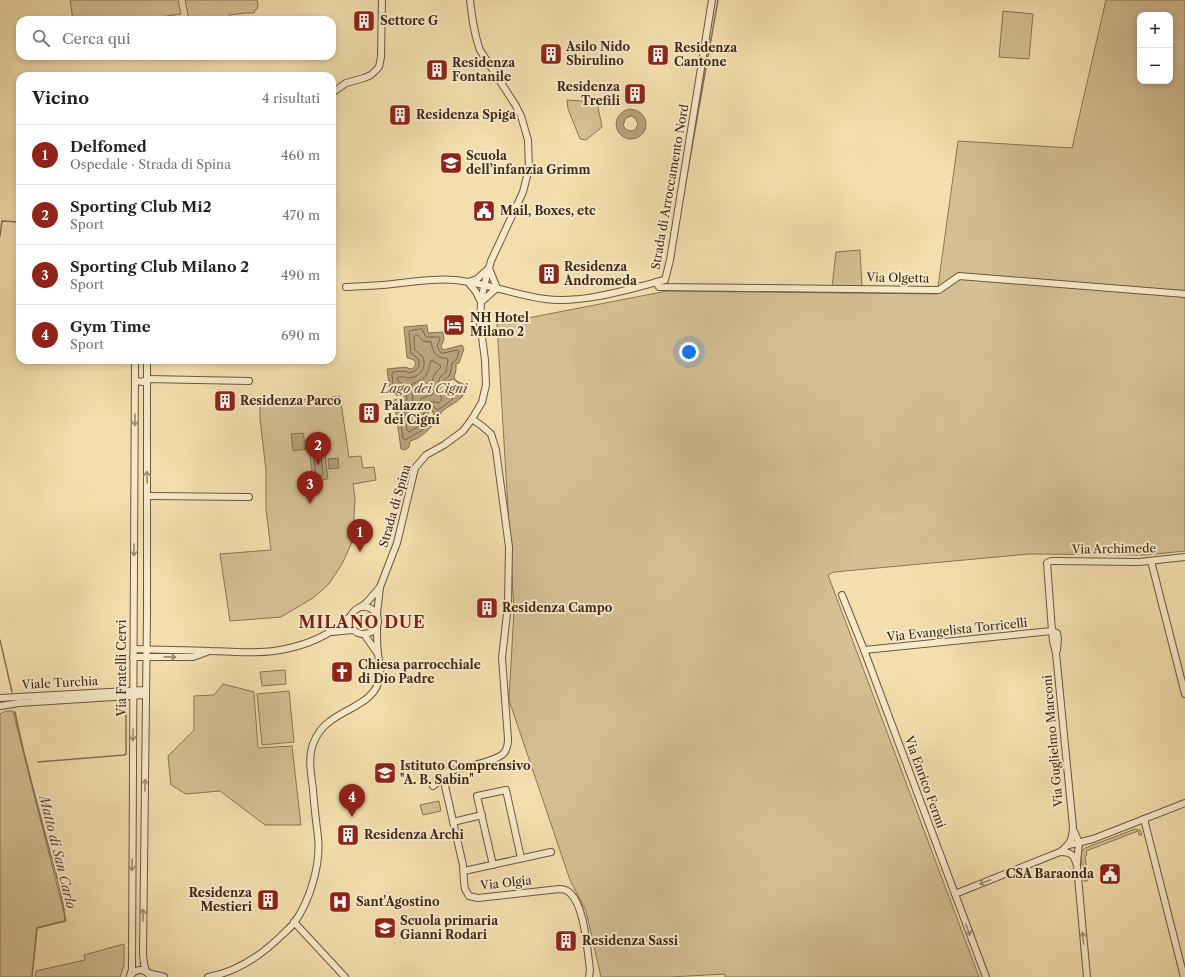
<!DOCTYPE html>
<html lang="it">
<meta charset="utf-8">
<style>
:root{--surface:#fff;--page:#f6f6f6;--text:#202124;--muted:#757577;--line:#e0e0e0;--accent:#8f2418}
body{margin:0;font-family:"Libre Caslon Text",serif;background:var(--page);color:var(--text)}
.controls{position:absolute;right:12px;top:12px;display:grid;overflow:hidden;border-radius:8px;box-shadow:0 2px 6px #0003}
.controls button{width:36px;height:36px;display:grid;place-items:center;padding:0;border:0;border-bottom:1px solid var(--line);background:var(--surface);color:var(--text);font:20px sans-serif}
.you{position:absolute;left:689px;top:352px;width:14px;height:14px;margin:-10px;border:3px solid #fff;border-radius:50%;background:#1a73e8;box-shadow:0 0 0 6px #1a73e833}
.badge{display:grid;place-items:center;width:26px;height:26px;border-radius:50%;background:var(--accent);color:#fff;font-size:13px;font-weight:700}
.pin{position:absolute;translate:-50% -33px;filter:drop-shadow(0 1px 2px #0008)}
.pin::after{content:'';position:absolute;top:21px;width:14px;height:12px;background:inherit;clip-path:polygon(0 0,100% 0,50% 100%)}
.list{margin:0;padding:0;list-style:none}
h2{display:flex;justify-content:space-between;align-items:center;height:52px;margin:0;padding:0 16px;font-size:17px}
h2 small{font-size:13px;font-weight:400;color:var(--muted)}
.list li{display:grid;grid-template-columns:26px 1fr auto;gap:12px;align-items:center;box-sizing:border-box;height:60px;padding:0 16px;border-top:1px solid var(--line)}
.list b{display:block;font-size:15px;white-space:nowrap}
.list p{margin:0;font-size:13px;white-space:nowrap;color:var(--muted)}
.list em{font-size:13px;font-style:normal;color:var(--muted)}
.icon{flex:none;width:22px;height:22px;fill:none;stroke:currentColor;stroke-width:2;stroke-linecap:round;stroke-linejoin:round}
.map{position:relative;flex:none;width:1185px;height:977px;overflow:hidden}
.search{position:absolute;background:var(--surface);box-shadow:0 2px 6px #0003;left:16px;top:16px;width:320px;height:44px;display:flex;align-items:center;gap:10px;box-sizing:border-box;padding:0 14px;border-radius:12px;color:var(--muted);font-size:15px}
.panel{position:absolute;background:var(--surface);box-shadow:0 2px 6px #0003;left:16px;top:72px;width:320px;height:292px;border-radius:12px}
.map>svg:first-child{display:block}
</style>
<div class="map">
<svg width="1185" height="977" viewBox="0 0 1185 977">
<rect width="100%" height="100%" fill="#f3dfad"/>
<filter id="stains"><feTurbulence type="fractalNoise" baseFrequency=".005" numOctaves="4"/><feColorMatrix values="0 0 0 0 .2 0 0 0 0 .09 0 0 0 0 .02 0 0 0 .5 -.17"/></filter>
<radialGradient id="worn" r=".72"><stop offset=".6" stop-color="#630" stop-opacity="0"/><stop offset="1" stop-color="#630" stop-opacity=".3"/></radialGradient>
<g fill="#d4c094" stroke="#897456" fill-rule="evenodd">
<polygon points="70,0 178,0 181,14 140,20 73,20"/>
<polygon points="185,0 257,0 258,5 257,9 255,10 254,13 246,13 229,15 228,18 223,20 189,20"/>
<path d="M1106,0H1185V551L1146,555L1029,554L834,572L828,575L979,977H725V974L670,977H601L586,911L570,880L509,700L514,610L497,324L667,291L937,294L958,141L1072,148ZM1140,15H1170V81H1140Z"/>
<polygon points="1003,11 1033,14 1029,59 999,57"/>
<polygon points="567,100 597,102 602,127 586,140 580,139 568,109"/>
<polygon points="860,250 862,288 832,287 836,252"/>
<polygon points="340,396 349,457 361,456 363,468 374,467 376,480 353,484 355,498 353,540 342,564 329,584 313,598 281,617 230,621 220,554 271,550 266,509 266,470 260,419 260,404"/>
<polygon points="285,670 286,684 262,686 260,672"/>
<polygon points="223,684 254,692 258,748 292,746 301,825 265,825 220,791 186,794 171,785 168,756 194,730 194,696 214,695"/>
<polygon points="289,691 294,742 262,745 257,694"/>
<polygon points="6,711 13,711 66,921 37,928 32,977 0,977 0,714"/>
<polygon points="439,801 441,811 423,815 420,805"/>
<polygon points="1135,829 1140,830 1142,835 1139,835 1138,831 1086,851 1087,855 1085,856 1088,880 1087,881 1084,881 1081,856 1082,851 1085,848"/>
<polygon points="124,944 124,965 120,977 35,977 36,971 85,960 84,955"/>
</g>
<g fill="#b5a17a" stroke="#857153" fill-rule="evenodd">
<path d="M629,109C652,110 651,139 630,139C625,139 620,135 618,131C613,121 619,112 629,109ZM631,116L635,118L638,124L635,130C630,132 625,130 623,125L626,118Z"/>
<path d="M427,325L428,333L443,332L444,340L441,346L443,350L462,345L464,349L459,363L456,364V370L454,378L457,381L465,385L466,391L462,397L456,402L442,411L441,414L434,415L432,410H430L426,418L427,419L431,417L432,418L434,424C427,431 420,439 410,441L409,447C407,449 404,451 401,449L394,400L398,399L397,390L390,391L387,369L406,367L410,369C414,368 416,366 415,361L412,359L407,358L404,327ZM453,379L458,383L460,386L451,392L448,391L447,386V382Z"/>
<polygon points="303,433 305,443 308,442 308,439 323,438 328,479 313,481 309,447 305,447 306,449 293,451 291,434"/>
<polygon points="338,458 339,468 329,469 328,459"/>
</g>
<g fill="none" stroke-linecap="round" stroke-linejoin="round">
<g stroke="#7a6449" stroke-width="1">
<path d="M422,329L426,337H439L440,339L437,346L441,353H444L457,350L459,351L457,359L452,363L450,375L444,380L443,387L445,394L452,397L453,399L438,410L432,406L427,407L422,417L423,421L427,424V426L421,431L405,440L403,438L398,404C404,396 403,388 393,385L392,374L393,372L404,371L410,373L416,370L419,366V360L416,357L411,353L409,332L410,331Z"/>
<path d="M416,335H418L423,341L431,342C433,352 436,359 447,358L448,360L446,372L440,377L438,385V389L442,400L438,403C426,399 421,405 417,416L419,426L409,432L407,430L404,406L407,399L406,389L403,384L398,381L397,378L399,377C404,376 409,379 414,377C423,374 427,364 422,356C420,354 417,352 415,350C414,347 414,340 414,337Z"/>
<path d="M431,361H433L441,366C440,370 437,370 435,374C431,380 432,387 433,394L422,398L414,407L412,408L411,406L413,398L411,385C427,377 426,378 431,361Z"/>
<polygon points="318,442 319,444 323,474 322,476 318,476 316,475 312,445 313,443"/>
</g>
<g stroke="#857153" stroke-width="1.5">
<polyline points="682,203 718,0"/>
<polyline points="0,236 2,221 19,222 20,221"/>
<polyline points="0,640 12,692"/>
<path d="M15,712C24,758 37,803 49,848C55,872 63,895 65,919V921L37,928L32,977"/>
<polyline points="38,762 124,755 126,754 126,703"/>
</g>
<g stroke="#6b563d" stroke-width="8">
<g id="minor">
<polyline points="332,93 346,83 364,78 371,75 379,67 381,57 382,0"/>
<polyline points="489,268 497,288"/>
<polyline points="488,269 477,279 468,282 476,292 481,302 497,288"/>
<polyline points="656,282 659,287 939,290 959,276 1185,294"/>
<path d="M346,287C361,286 376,286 392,284C413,282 434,278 455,280C486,283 515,295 545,299C583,304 629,289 665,280L670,260L712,0"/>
<polyline points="136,381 143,382 147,379 249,381"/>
<polyline points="147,496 249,497"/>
<polyline points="1151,561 1185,694"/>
<polyline points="842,595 864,650 986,977"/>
<path d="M361,607C368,606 373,609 377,614"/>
<path d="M377,627C366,641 345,632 351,616C353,609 360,608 365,604C370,599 375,593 380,587"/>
<polyline points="1052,631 1057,633 1058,639 1057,650"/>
<polyline points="332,632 353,630"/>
<polyline points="364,634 378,654"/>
<path d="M134,649C159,650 185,650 210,651C231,651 253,654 274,651C303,647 330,636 351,616"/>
<polyline points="864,650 1052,631"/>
<polyline points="133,657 193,657 207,652"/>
<polyline points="0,698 146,690"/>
<polyline points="0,706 19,703 145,695"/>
<path d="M433,786C439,783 438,775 445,772C457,769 496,762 504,753C507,749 508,744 508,739L502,658L508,605L509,547L496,450L491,434L482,426L472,419"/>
<path d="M445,786L463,865L464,882L465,889L469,896L478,898L559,889C563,889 567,890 570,893C585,907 587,950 590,969L589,977"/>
<polyline points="1144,819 1184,977"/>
<polyline points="453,822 482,815"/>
<polyline points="1074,831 1079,843 1077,863"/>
<polyline points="1069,845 1093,839 1185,803"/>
<path d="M1060,852C1072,852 1074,855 1077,866L1087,977"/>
<polyline points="493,865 477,796 506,790 521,858"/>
<polyline points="464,871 551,852"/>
<path d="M955,894L1060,852C1071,843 1072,841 1073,827L1056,653L1053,641L1052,631L1047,563L1051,561H1055L1139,562L1185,557"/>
<polyline points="294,922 345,977"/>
<polyline points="146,971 144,964 143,954 147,614 147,360"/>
<polyline points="148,973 164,977"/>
<polyline points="130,976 132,969 135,360"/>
<path d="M130,976C137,967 146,969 151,977"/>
<path d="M208,977C238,972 262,955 283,934C286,931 291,927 294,923C310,901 321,864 318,837C316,821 314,805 313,789C311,774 308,758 313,744C316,736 322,727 329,722C347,707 377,703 380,675C381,668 379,661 378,654C377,645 377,636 377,627L378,622L377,614L380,587L397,543L415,468L426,455L444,445L463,431L472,419L482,402L486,385L485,360L480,322L481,302L484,286L491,261L523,192L529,168L528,140L521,116L516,106L480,50C474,34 472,17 470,0"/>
</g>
</g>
<use href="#minor" stroke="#f7eaca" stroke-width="6"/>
</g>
<defs><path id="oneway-shaft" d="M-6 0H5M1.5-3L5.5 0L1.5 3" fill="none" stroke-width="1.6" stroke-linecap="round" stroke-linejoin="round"/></defs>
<g stroke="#9a8971">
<use href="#oneway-shaft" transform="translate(135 420) rotate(90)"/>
<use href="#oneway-shaft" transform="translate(147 477) rotate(-91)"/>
<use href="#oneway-shaft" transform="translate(134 550) rotate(90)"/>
<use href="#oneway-shaft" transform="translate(170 657) rotate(1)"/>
<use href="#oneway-shaft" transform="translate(133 735) rotate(91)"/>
<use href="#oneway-shaft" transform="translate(145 785) rotate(-89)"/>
<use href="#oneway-shaft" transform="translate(132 865) rotate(91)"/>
<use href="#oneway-shaft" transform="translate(985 882) rotate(158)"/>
<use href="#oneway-shaft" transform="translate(143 915) rotate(-90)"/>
<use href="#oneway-shaft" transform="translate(968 930) rotate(70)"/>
<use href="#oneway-shaft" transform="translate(1083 938) rotate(-96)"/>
</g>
<defs>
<g id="building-square" transform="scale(1.15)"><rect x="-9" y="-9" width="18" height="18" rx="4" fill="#8f2418" stroke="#f7eaca"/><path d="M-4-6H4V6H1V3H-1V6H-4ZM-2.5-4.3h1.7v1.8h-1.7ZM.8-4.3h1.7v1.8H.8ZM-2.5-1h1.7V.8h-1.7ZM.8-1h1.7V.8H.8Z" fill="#fff"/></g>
<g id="school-square" transform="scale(1.15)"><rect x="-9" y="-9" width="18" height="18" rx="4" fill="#8f2418" stroke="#f7eaca"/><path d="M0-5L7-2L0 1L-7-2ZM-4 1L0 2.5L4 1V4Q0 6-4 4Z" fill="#fff"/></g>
<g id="civic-square" transform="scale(1.15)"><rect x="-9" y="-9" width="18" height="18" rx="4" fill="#8f2418" stroke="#f7eaca"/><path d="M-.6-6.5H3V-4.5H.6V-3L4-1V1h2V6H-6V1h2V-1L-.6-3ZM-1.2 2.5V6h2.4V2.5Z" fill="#fff"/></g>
<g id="hotel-square" transform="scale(1.15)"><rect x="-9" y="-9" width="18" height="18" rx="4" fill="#8f2418" stroke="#f7eaca"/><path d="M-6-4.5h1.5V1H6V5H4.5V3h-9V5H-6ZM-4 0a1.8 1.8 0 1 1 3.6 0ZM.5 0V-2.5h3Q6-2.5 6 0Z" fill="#fff"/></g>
<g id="church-square" transform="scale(1.15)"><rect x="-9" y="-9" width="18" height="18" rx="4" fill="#8f2418" stroke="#f7eaca"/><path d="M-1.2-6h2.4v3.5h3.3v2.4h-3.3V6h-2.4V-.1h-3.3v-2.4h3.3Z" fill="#fff"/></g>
<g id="hospital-square" transform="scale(1.15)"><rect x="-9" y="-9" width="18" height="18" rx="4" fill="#8f2418" stroke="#f7eaca"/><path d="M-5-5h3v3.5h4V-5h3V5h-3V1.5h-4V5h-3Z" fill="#fff"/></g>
</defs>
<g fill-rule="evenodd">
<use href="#building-square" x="364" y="21"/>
<use href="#building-square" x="551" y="54"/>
<use href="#building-square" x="658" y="55"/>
<use href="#building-square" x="437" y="70"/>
<use href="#building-square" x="635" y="94"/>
<use href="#building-square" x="400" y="115"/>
<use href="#school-square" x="451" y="163"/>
<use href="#civic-square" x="484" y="211"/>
<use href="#building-square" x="549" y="274"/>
<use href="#hotel-square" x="454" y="325"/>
<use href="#building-square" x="225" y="401"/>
<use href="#building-square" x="369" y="413"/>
<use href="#building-square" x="487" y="608"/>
<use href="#church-square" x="342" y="672"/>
<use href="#school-square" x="385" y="773"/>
<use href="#building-square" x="348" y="835"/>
<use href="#civic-square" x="1110" y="874"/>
<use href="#building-square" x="268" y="900"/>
<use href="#hospital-square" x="340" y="902"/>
<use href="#school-square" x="385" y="928"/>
<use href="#building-square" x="566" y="941"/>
</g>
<g text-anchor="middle" stroke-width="4" stroke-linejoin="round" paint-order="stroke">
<g font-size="12" font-weight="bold" fill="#3e2818" stroke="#f7eaca" text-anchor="start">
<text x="380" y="25">Settore G</text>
<text x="566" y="51">Asilo Nido<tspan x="566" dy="14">Sbirulino</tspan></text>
<text x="674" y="52">Residenza<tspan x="674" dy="14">Cantone</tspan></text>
<text x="452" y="67">Residenza<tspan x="452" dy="14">Fontanile</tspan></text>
<text x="620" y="91" text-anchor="end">Residenza<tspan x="620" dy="14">Trefili</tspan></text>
<text x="416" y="119">Residenza Spiga</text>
<text x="466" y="160">Scuola<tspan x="466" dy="14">dell’infanzia Grimm</tspan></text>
<text x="500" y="215">Mail, Boxes, etc</text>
<text x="564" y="271">Residenza<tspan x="564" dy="14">Andromeda</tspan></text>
<text x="470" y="322">NH Hotel<tspan x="470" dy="14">Milano 2</tspan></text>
<text x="240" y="405">Residenza Parco</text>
<text x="384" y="410">Palazzo<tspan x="384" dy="14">dei Cigni</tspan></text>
<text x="502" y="612">Residenza Campo</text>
<text x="358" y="669">Chiesa parrocchiale<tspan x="358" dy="14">di Dio Padre</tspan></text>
<text x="400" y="770">Istituto Comprensivo<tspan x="400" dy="14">"A. B. Sabin"</tspan></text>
<text x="364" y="839">Residenza Archi</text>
<text x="1094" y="878" text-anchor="end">CSA Baraonda</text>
<text x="252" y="897" text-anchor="end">Residenza<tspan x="252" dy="14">Mestieri</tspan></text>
<text x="356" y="906">Sant'Agostino</text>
<text x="400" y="925">Scuola primaria<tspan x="400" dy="14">Gianni Rodari</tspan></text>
<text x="582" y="945">Residenza Sassi</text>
</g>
<g font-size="12" fill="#3e2818" stroke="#f7eaca">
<text transform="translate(670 187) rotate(-80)" y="4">Strada di Arroccamento Nord</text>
<text transform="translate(898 278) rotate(1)" y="4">Via Olgetta</text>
<text transform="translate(395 506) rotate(-74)" y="4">Strada di Spina</text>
<text transform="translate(1114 549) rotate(-1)" y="4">Via Archimede</text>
<text transform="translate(957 630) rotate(-6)" y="4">Via Evangelista Torricelli</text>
<text transform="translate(122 668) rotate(-90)" y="4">Via Fratelli Cervi</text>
<text transform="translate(60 683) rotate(-3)" y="4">Viale Turchia</text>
<text transform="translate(1053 741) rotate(-95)" y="4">Via Guglielmo Marconi</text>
<text transform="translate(925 782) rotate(70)" y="4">Via Enrico Fermi</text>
<text transform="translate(506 883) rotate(-6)" y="4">Via Olgia</text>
</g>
<g font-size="13" font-style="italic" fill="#624c35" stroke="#f7eaca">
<text x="424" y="393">Lago dei Cigni</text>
<text transform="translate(58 852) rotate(76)" y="5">Matto di San Carlo</text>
</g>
<g font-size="16" font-weight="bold" letter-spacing="1" fill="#7a1f14" stroke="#f7eaca">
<text x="362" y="628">MILANO DUE</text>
</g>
</g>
<rect width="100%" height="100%" filter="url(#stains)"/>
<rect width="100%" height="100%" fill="url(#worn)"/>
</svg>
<div class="controls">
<button>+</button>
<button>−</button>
</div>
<div class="you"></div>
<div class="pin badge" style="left:360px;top:552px">1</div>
<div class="pin badge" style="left:318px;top:465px">2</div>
<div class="pin badge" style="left:310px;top:504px">3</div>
<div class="pin badge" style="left:352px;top:817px">4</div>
<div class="search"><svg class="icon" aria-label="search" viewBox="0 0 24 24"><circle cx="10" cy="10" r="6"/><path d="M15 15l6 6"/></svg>Cerca qui</div>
<section class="panel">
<h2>Vicino<small>4 risultati</small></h2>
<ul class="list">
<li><span class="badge">1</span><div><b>Delfomed</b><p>Ospedale · Strada di Spina</p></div><em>460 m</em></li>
<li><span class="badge">2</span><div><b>Sporting Club Mi2</b><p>Sport</p></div><em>470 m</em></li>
<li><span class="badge">3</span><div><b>Sporting Club Milano 2</b><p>Sport</p></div><em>490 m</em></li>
<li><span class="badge">4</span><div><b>Gym Time</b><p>Sport</p></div><em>690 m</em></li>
</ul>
</section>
</div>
